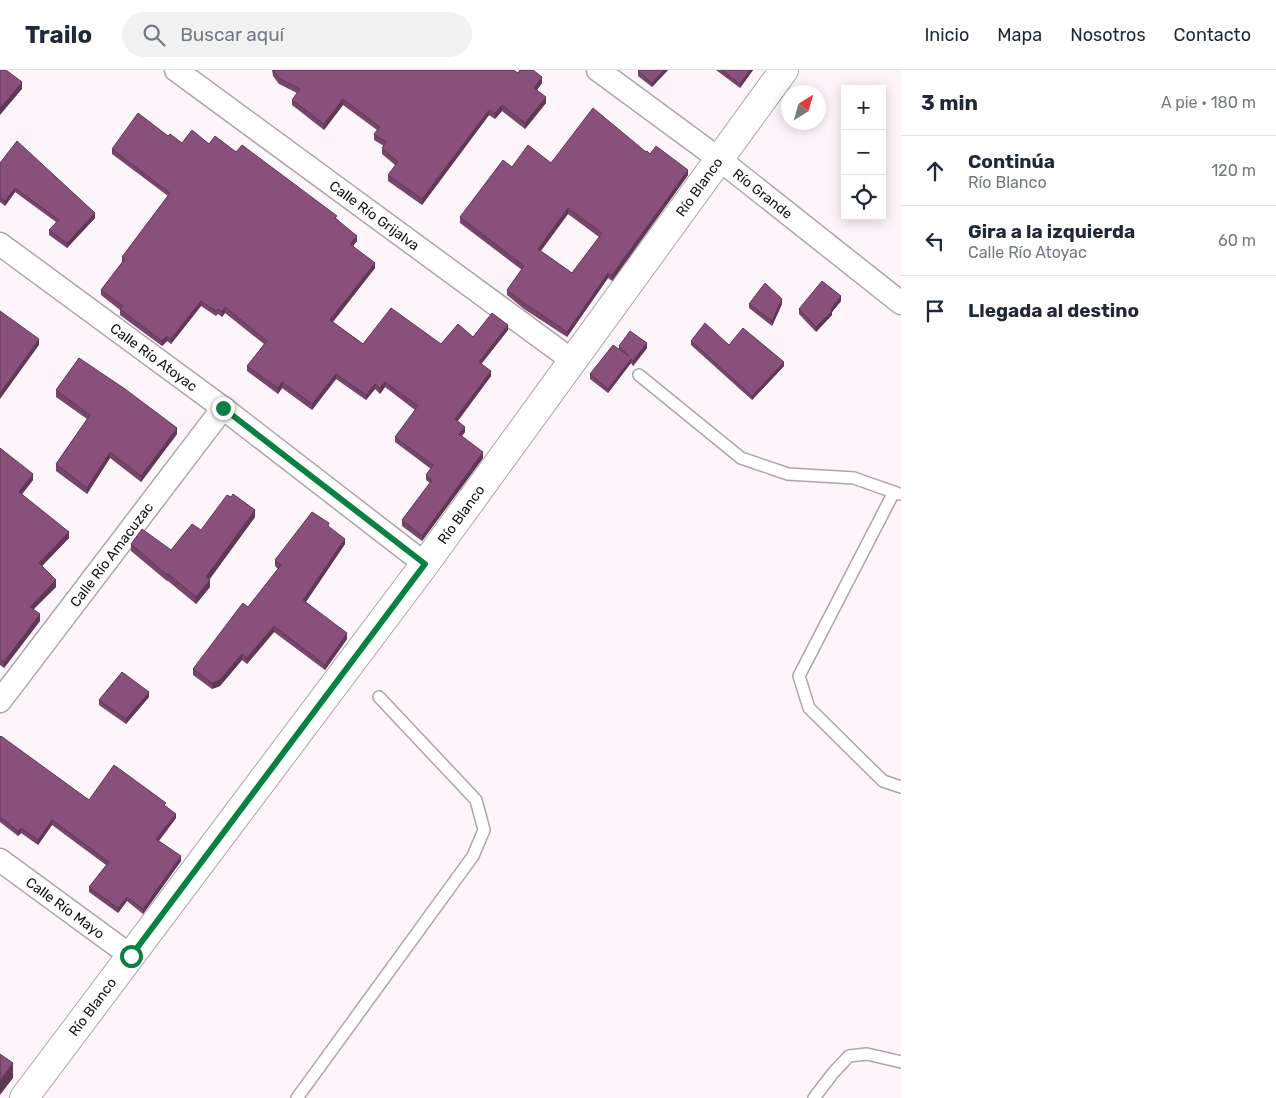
<!DOCTYPE html>
<html lang="es">
<meta charset="utf-8">
<style>
:root{--surface:#fff;--page:#f2f2f3;--text:#1f2937;--muted:#747a83;--line:#e0e1e3}
body{margin:0;font-family:Rubik,sans-serif;background:var(--page);color:var(--text)}
.controls{position:absolute;right:15px;top:15px;display:grid;overflow:hidden;border-radius:0px;box-shadow:0 2px 12px #0003}
.controls button{width:45px;height:45px;display:grid;place-items:center;padding:0;border:0;border-bottom:1px solid var(--line);background:var(--surface);color:var(--text);font:25px sans-serif}
.compass{position:absolute;left:781px;top:15px;width:45px;height:45px;border-radius:50%;background:var(--surface);box-shadow:0 2px 12px #0003;rotate:37deg}
.stop{position:absolute;width:15px;height:15px;margin:-11px;border:4px solid #0b8043;border-radius:50%;background:#fff}
.stop.end{background:#0b8043;border-color:#fff;box-shadow:0 1px 5px #0008}
.list{margin:0;padding:0;list-style:none}
h2{display:flex;justify-content:space-between;align-items:center;height:65px;margin:0;padding:0 20px;font-size:21px}
h2 small{font-size:16px;font-weight:400;color:var(--muted)}
.list li{display:grid;grid-template-columns:32px 1fr auto;gap:15px;align-items:center;box-sizing:border-box;height:70px;padding:0 20px;border-top:1px solid var(--line)}
.list b{display:block;font-size:19px;white-space:nowrap}
.list p{margin:0;font-size:16px;white-space:nowrap;color:var(--muted)}
.list em{font-size:16px;font-style:normal;color:var(--muted)}
.icon{flex:none;width:28px;height:28px;fill:none;stroke:currentColor;stroke-width:2;stroke-linecap:round;stroke-linejoin:round}
.map{position:relative;flex:none;width:901px;height:1028px;overflow:hidden}
header{display:flex;align-items:center;gap:30px;box-sizing:border-box;height:70px;padding:0 25px;background:var(--surface);border-bottom:1px solid var(--line)}
header strong{font-size:24px}
nav{display:flex;gap:28px;margin-inline-start:auto;font-size:18px}
.search{width:350px;height:45px;background:var(--page);display:flex;align-items:center;gap:12px;box-sizing:border-box;padding:0 18px;border-radius:28px;color:var(--muted);font-size:19px}
main{display:flex}
aside{flex:1;background:var(--surface)}
.map>svg:first-child{display:block}
</style>
<header>
<strong>Trailo</strong>
<div class="search"><svg class="icon" aria-label="search" viewBox="0 0 24 24"><circle cx="10" cy="10" r="6"/><path d="M15 15l6 6"/></svg>Buscar aquí</div>
<nav><a>Inicio</a><a>Mapa</a><a>Nosotros</a><a>Contacto</a></nav>
</header>
<main>
<div class="map">
<svg width="901" height="1028" viewBox="0 0 901 1028">
<rect width="100%" height="100%" fill="#fef5fb"/>
<g fill="none" stroke-linecap="round" stroke-linejoin="round">
<g stroke="#aea5ab" stroke-width="14">
<g id="lane">
<polyline points="639,305 741,388 788,404 854,408 899,424"/>
<polyline points="894,422 799,606 809,638 883,711 901,717"/>
<polyline points="297,1028 473,786 484,760 476,730 379,627"/>
<polyline points="814,1028 833,1003 849,986 867,984 901,992"/>
</g>
</g>
<g stroke="#aea5ab" stroke-width="25">
<g id="street">
<path id="s1" d="M176,0L573,291"/>
<path id="s2" d="M598,0L719,89L901,233"/>
<path id="s3" d="M0,174L223,338L425,494"/>
<path id="s4" d="M0,631L223,338"/>
<path id="s5" d="M0,790L131,886"/>
</g>
</g>
<g stroke="#aea5ab" stroke-width="30">
<g id="secondary">
<path id="s6" d="M24,1028L425,494L784,0"/>
</g>
</g>
<use href="#lane" stroke="#fff" stroke-width="11"/>
<use href="#street" stroke="#fff" stroke-width="22"/>
<use href="#secondary" stroke="#fff" stroke-width="28"/>
</g>
<g fill="#76456a" fill-rule="evenodd">
<polygon points="272,0 513,0 518,3 542,13 537,20 546,33 525,59 502,41 495,49 489,45 422,135 388,111 388,105 395,95 382,84 382,78 384,76 374,70 374,64 377,60 343,35 324,60 292,35 292,30 297,23 279,14 273,6"/>
<polygon points="639,0 668,0 652,17 638,6 638,1"/>
<polygon points="716,0 753,0 740,18"/>
<polygon points="168,66 182,73 209,74 236,82 337,149 357,171 353,176 375,198 333,252 363,274 441,274 473,267 508,260 481,294 491,306 458,351 465,362 462,366 483,388 422,471 402,456 402,450 430,413 426,410 426,405 431,399 395,372 395,367 415,340 385,317 380,324 375,319 366,330 336,309 312,340 282,318 278,324 247,301 247,296 264,274 225,243 222,247 218,244 216,246 201,236 171,274 167,271 162,276 120,245 120,240 101,225 101,220 122,192 122,187 168,126 112,84 112,79"/>
<path d="M646,82L650,84L688,105L612,211L608,208L567,267L524,239L507,225V220L522,200L460,153V147L512,97ZM568,144L599,167L572,203L541,181Z"/>
<polygon points="0,93 95,148 67,178 49,165 49,160 56,152 15,122 5,136 0,132"/>
<polygon points="841,231 832,242 832,245 816,262 799,244 799,239"/>
<polygon points="749,234 782,234 772,256 749,238"/>
<polygon points="691,271 729,275 784,296 752,330 691,275"/>
<polygon points="619,276 647,278 633,296 631,293 608,323 590,309 590,304 619,279"/>
<polygon points="56,320 177,364 141,412 110,388 87,424 56,401 56,394 87,349 56,327"/>
<polygon points="0,378 33,410 22,424 69,468 42,496 56,517 33,539 40,551 4,598 0,595"/>
<polygon points="255,447 209,510 210,517 196,534 168,511 167,511 131,481 131,474 171,480 201,460"/>
<polygon points="329,457 345,474 306,532 347,569 325,600 274,562 247,594 242,590 220,616 212,619 193,605 193,599 248,537 278,499 275,496 275,490"/>
<polygon points="149,627 126,654 99,635 99,630"/>
<polygon points="0,667 89,730 166,736 176,748 159,771 181,791 143,844 127,831 118,843 89,822 89,817 106,795 52,755 38,775 21,763 18,766 0,752"/>
</g>
<g fill="#603856">
<polygon points="664,0 668,0 652,17 652,13"/>
<polygon points="750,0 753,0 740,18 740,14"/>
<polygon points="542,7 542,13 534,24 534,18"/>
<polygon points="22,12 22,19 0,45 0,38"/>
<polygon points="546,27 546,33 525,59 525,53"/>
<polygon points="343,29 343,35 324,60 324,54"/>
<polygon points="502,35 502,41 495,49 495,43"/>
<polygon points="489,40 489,45 422,135 422,129"/>
<polygon points="688,100 688,105 612,211 612,205"/>
<polygon points="15,118 15,122 5,136 5,131"/>
<polygon points="568,138 568,144 538,184 538,179"/>
<polygon points="95,143 95,148 67,178 67,173"/>
<polygon points="357,166 357,171 350,179 350,174"/>
<polygon points="375,193 375,198 330,255 330,250"/>
<polygon points="608,203 608,208 567,267 567,262"/>
<polygon points="841,226 841,231 832,242 832,245 816,262 816,257"/>
<polygon points="782,229 782,234 772,256 772,251"/>
<polygon points="201,231 201,236 171,274 171,269"/>
<polygon points="225,237 225,243 222,247 222,242"/>
<polygon points="508,255 508,260 479,297 479,292"/>
<polygon points="167,266 167,271 162,276 162,271"/>
<polygon points="39,269 39,275 0,329 0,323"/>
<polygon points="647,273 647,278 633,296 633,291"/>
<polygon points="631,289 631,293 608,323 608,319"/>
<polygon points="784,292 784,296 752,330 752,326"/>
<polygon points="491,301 491,306 455,354 455,349"/>
<polygon points="336,304 336,309 312,340 312,334"/>
<polygon points="282,312 282,318 278,324 278,318"/>
<polygon points="385,312 385,317 380,324 380,318"/>
<polygon points="375,314 375,319 366,330 366,325"/>
<polygon points="465,357 465,362 459,369 459,364"/>
<polygon points="177,358 177,364 141,412 141,406"/>
<polygon points="110,382 110,388 87,424 87,418"/>
<polygon points="483,382 483,388 422,471 422,466"/>
<polygon points="33,404 33,410 19,428 19,422"/>
<polygon points="255,440 255,447 206,514 206,507"/>
<polygon points="69,462 69,468 39,499 39,493"/>
<polygon points="345,469 345,474 303,536 303,530"/>
<polygon points="56,510 56,517 30,543 30,537"/>
<polygon points="210,510 210,517 196,534 196,527"/>
<polygon points="40,544 40,551 4,598 4,592"/>
<polygon points="274,556 274,562 247,594 247,588"/>
<polygon points="347,563 347,569 325,600 325,595"/>
<polygon points="242,584 242,590 220,616 212,619 212,613"/>
<polygon points="149,622 149,627 126,654 126,649"/>
<polygon points="176,744 176,748 156,774 156,769"/>
<polygon points="52,750 52,755 38,775 38,770"/>
<polygon points="21,758 21,763 18,766 18,761"/>
<polygon points="181,786 181,791 143,844 143,839"/>
<polygon points="127,827 127,831 118,843 118,838"/>
<polygon points="13,993 13,1008 0,1025 0,1010"/>
</g>
<g fill="#89507b" stroke="#603856" fill-rule="evenodd">
<polygon points="0,0 6,0 22,12 0,38"/>
<polygon points="273,0 513,0 518,3 520,0 533,0 542,7 534,18 546,27 525,53 502,35 495,43 489,40 422,129 388,105 398,92 382,78 386,72 374,64 380,57 343,29 324,54 292,30 300,19 279,8"/>
<polygon points="639,0 664,0 652,13 638,1"/>
<polygon points="722,0 750,0 740,14"/>
<path d="M593,38L646,82L647,81L650,84L656,76L688,100L612,205L608,203L567,262L524,233L507,220L524,196L460,147L503,90L512,97L528,75L551,93ZM568,138L602,163L572,203L538,179Z"/>
<polygon points="138,43 168,66 170,64 182,73 192,60 209,74 215,66 236,82 242,75 337,146 335,148 357,166 350,174 375,193 330,250 363,274 391,238 441,274 458,254 473,267 492,243 508,255 479,292 491,301 455,349 465,357 459,364 483,382 422,466 402,450 432,410 426,405 433,395 395,367 418,336 385,312 380,318 375,314 366,325 336,304 312,334 282,312 278,318 247,296 267,271 225,237 222,242 218,239 216,241 201,231 171,269 167,266 162,271 120,239 123,236 101,220 125,189 122,187 170,123 112,79"/>
<polygon points="17,71 95,143 67,173 49,160 59,150 15,118 5,131 0,128 0,93"/>
<polygon points="822,211 841,226 831,239 832,241 816,257 799,239"/>
<polygon points="765,213 782,229 772,251 749,234"/>
<polygon points="0,241 39,269 0,323"/>
<polygon points="705,253 729,275 743,258 784,292 752,326 691,271"/>
<polygon points="630,261 647,273 633,291 631,289 608,319 590,304 613,275 629,286 619,276"/>
<polygon points="79,288 125,319 177,358 141,406 110,382 87,418 56,394 90,345 56,320"/>
<polygon points="0,378 33,404 19,422 69,462 39,493 56,510 30,537 40,544 4,592 0,589"/>
<polygon points="233,424 255,440 206,507 210,510 196,527 168,504 167,505 131,474 142,459 171,480 192,454 201,460 227,425 231,427"/>
<polygon points="312,442 329,453 328,456 345,469 303,530 347,563 325,595 274,556 247,588 242,584 220,610 212,613 193,599 239,538 243,533 248,537 281,495 275,490"/>
<polygon points="122,602 149,622 126,649 99,630"/>
<polygon points="1,666 89,730 114,695 166,733 164,735 176,744 156,769 181,786 143,839 127,827 118,838 89,817 109,792 52,750 38,770 21,758 18,761 0,747 0,667"/>
<polygon points="0,984 13,993 0,1010"/>
</g>
<g fill="none" stroke-linecap="round" stroke-linejoin="round">
<polyline stroke="#0b8043" stroke-width="6" points="131,886 425,494 223,338"/>
</g>
<g text-anchor="middle" stroke-width="4.5" stroke-linejoin="round" paint-order="stroke">
<g font-size="14" fill="#141113" stroke="#fff">
<text dy="5" stroke="none"><textPath href="#s6" startOffset="1134">Río Blanco</textPath></text>
<text dy="5" stroke="none"><textPath href="#s2" startOffset="206">Río Grande</textPath></text>
<text dy="5" stroke="none"><textPath href="#s1" startOffset="246">Calle Río Grijalva</textPath></text>
<text dy="5" stroke="none"><textPath href="#s3" startOffset="191">Calle Río Atoyac</textPath></text>
<text dy="5" stroke="none"><textPath href="#s6" startOffset="729">Río Blanco</textPath></text>
<text dy="5" stroke="none"><textPath href="#s4" startOffset="184">Calle Río Amacuzac</textPath></text>
<text dy="5" stroke="none"><textPath href="#s5" startOffset="81">Calle Río Mayo</textPath></text>
<text dy="5" stroke="none"><textPath href="#s6" startOffset="114">Río Blanco</textPath></text>
</g>
</g>
</svg>
<div class="controls">
<button>+</button>
<button>−</button>
<button><svg class="icon" aria-label="locate" viewBox="0 0 24 24"><circle cx="12" cy="12" r="6"/><path d="M12 2v4M12 18v4M2 12h4M18 12h4"/></svg></button>
</div>
<svg class="compass" viewBox="-18 -18 36 36"><path d="M0-13l5 13h-10z" fill="#e53935"/><path d="M0 13l5-13h-10z" fill="#747a83"/></svg>
<div class="stop" style="left:131px;top:886px"></div>
<div class="stop end" style="left:223px;top:338px"></div>
</div>
<aside>
<h2>3 min<small>A pie · 180 m</small></h2>
<ul class="list">
<li><svg class="icon" aria-label="ahead" viewBox="0 0 24 24"><path d="M12 20V5M6 11l6-6 6 6"/></svg><div><b>Continúa</b><p>Río Blanco</p></div><em>120 m</em></li>
<li><svg class="icon" aria-label="left" viewBox="0 0 24 24"><path d="M17 20v-9H6M10 6l-5 5 5 5"/></svg><div><b>Gira a la izquierda</b><p>Calle Río Atoyac</p></div><em>60 m</em></li>
<li><svg class="icon" aria-label="arrive" viewBox="0 0 24 24"><path d="M6 21V4h12l-3 4 3 4H6"/></svg><div><b>Llegada al destino</b></div></li>
</ul>
</aside>
</main>
